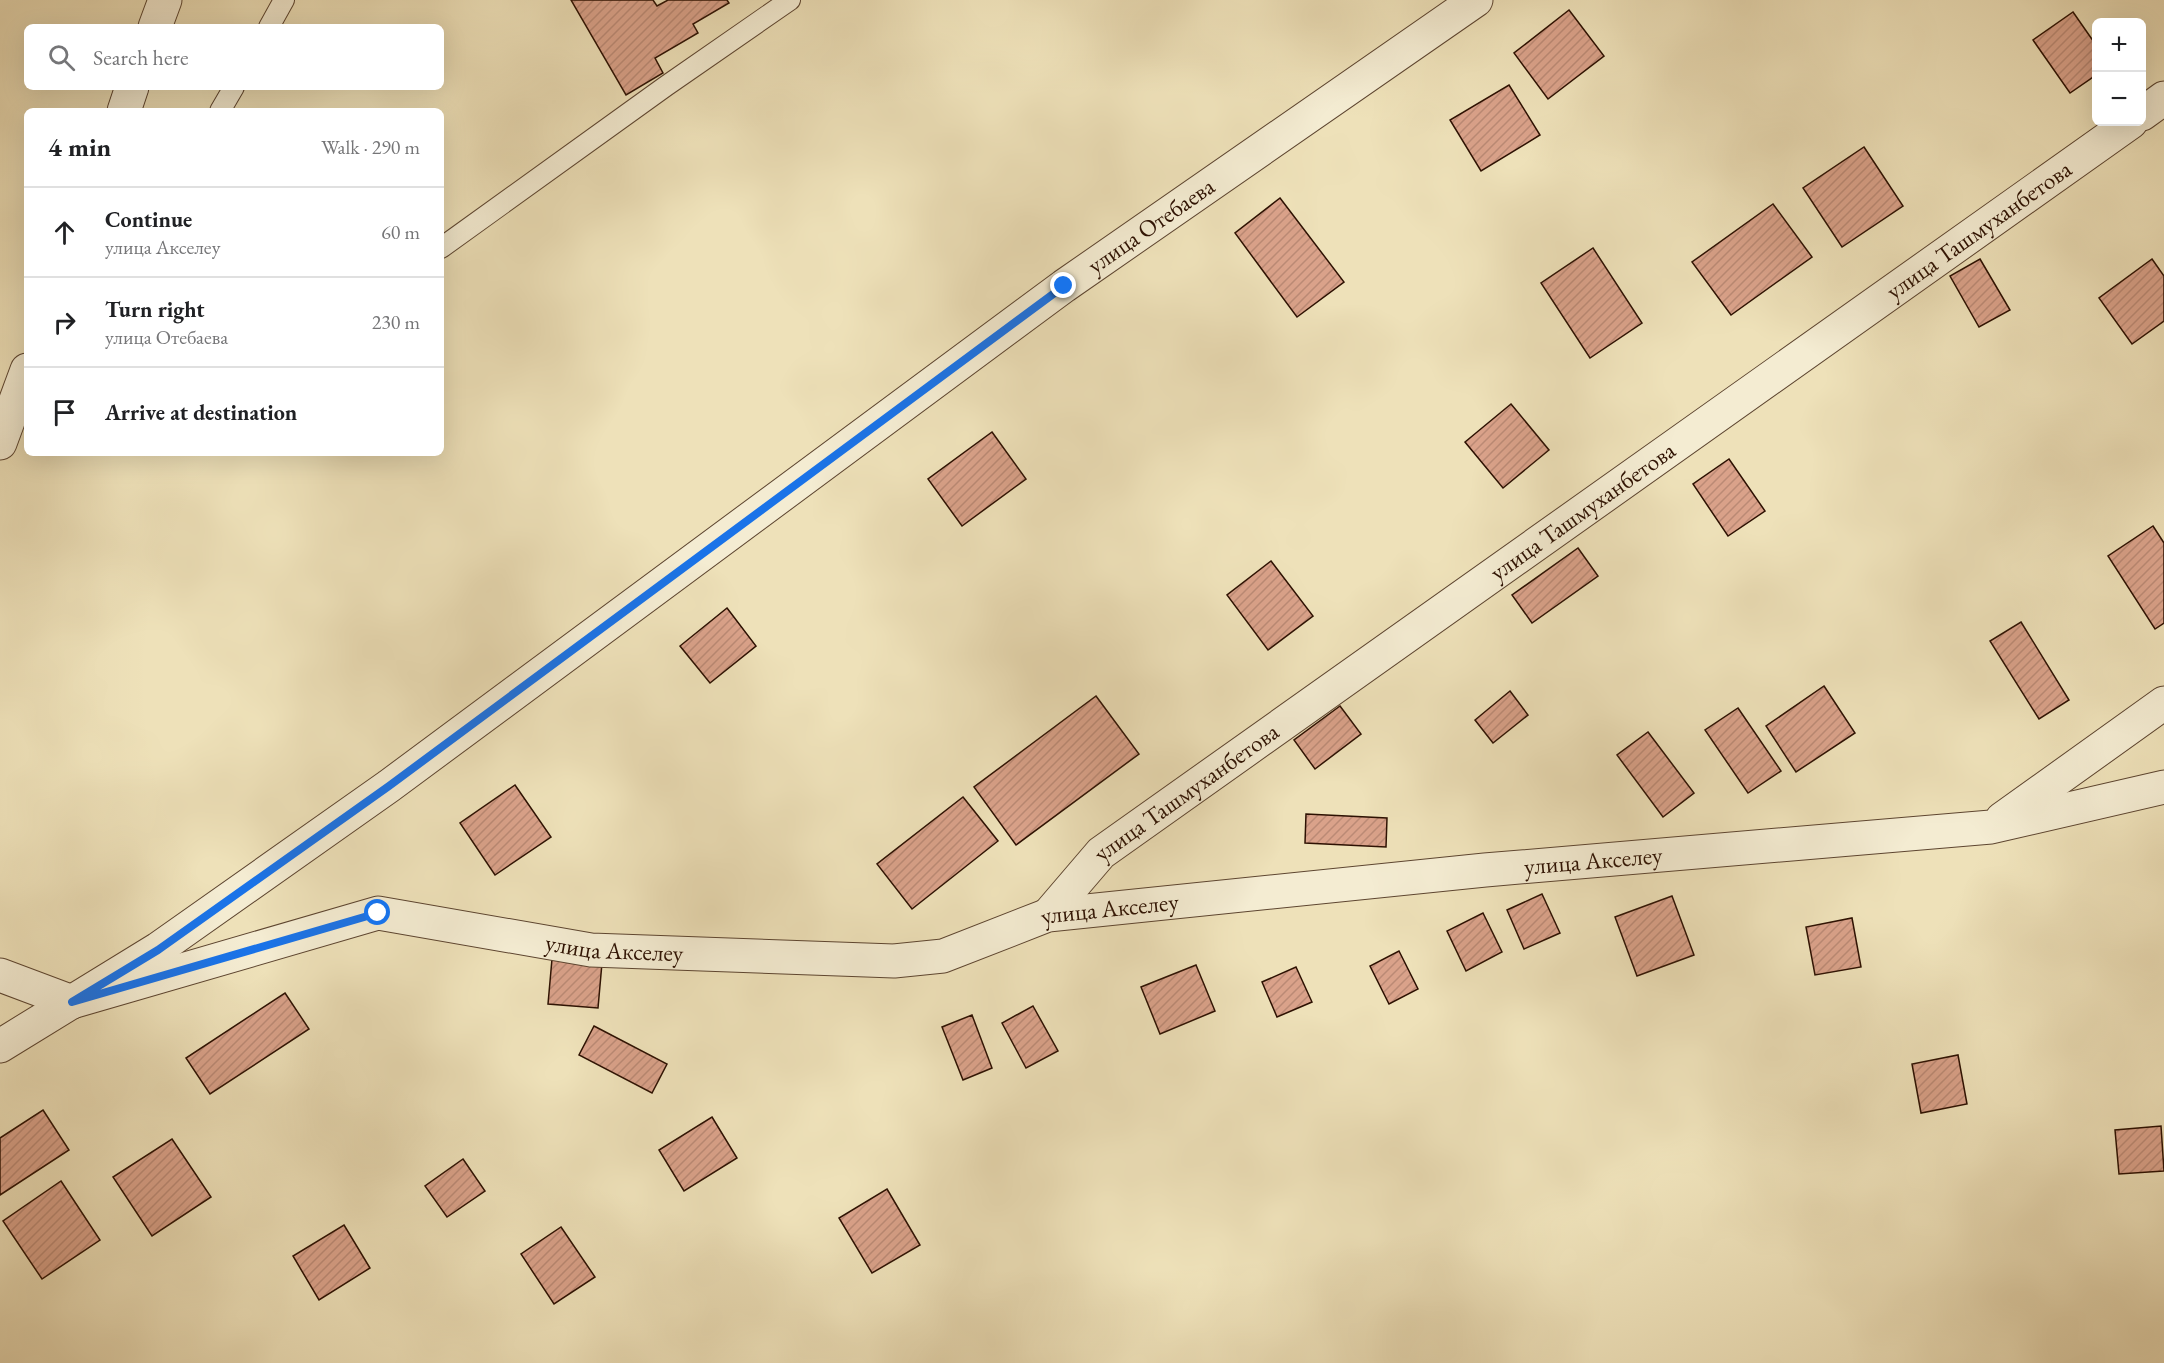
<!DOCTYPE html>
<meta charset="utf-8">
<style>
:root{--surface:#fff;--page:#f6f6f6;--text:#202124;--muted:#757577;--line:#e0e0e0}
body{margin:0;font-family:"EB Garamond",serif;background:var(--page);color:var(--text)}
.controls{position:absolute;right:18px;top:18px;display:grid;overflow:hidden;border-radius:9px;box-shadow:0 6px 24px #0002}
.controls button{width:54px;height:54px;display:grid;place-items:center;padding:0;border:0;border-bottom:2px solid var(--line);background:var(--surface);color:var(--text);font:30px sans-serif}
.stop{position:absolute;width:18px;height:18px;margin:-14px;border:4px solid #1a73e8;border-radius:50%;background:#fff}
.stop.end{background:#1a73e8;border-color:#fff;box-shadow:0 2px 6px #0008}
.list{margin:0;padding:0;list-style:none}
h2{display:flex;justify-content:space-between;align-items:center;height:78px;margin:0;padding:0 24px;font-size:26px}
h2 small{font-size:20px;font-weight:400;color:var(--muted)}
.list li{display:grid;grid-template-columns:39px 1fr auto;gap:18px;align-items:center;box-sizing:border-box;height:90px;padding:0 24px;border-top:2px solid var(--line)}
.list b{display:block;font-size:22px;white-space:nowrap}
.list p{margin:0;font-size:20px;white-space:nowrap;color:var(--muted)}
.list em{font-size:20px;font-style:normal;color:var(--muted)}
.icon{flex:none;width:33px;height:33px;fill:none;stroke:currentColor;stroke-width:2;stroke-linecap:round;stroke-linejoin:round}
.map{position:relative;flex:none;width:2164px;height:1363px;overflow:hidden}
.search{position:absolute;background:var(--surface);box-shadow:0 6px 24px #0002;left:24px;top:24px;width:420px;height:66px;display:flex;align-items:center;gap:15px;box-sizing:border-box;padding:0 21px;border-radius:9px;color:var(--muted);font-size:22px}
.panel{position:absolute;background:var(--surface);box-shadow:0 6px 24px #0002;left:24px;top:108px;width:420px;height:348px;border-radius:9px}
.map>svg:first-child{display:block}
</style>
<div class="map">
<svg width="2164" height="1363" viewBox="0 0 2164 1363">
<defs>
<pattern id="building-hatch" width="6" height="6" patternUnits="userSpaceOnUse" patternTransform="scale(1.5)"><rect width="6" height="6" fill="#daa28a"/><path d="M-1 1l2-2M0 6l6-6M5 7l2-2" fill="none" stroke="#bb8a75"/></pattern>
</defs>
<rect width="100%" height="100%" fill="#eee1b9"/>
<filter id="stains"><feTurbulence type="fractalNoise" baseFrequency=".00333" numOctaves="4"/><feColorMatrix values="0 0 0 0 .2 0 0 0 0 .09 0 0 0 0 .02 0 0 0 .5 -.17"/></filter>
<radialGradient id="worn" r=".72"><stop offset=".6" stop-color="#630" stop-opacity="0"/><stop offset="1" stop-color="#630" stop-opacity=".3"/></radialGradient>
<g fill="url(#building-hatch)" stroke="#2d1102" stroke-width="1.5">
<polygon points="571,0 653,0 657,6 668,0 727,0 729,3 693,24 698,33 655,58 663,73 626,95"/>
<polygon points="1569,10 1604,56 1548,99 1514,53"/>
<polygon points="2073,12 2096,45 2096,75 2070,93 2033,40"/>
<polygon points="1509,85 1540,135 1481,171 1450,120"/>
<polygon points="1864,147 1903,206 1842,247 1803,188"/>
<polygon points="1280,198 1344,282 1297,317 1235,233"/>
<polygon points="1773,204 1812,257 1731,315 1692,262"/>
<polygon points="1593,248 1642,323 1590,358 1541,283"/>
<polygon points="1980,259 2010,310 1979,327 1950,276"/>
<polygon points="2152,259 2164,276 2164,321 2132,344 2099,298"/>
<polygon points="1511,404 1549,450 1503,488 1465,442"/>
<polygon points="992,432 1026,479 962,526 928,479"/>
<polygon points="1729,459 1765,511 1728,536 1693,484"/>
<polygon points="2153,526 2164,543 2164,623 2155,629 2108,556"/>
<polygon points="1578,548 1598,576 1532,623 1512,595"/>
<polygon points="1271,561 1313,616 1268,650 1227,595"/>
<polygon points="727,608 756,646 710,683 680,646"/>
<polygon points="2021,622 2069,700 2039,719 1990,641"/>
<polygon points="1824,686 1855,733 1796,772 1766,726"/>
<polygon points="1510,691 1528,715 1493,743 1475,720"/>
<polygon points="1096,696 1139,754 1016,845 974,787"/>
<polygon points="1340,706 1361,734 1315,769 1294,740"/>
<polygon points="1738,708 1781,771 1748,793 1705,730"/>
<polygon points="1648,732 1694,793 1663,817 1617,755"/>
<polygon points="515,785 551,837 495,875 460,823"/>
<polygon points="963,797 998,841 912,909 877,864"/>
<polygon points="1306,814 1387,818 1386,847 1305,843"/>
<polygon points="1542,894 1560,933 1524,949 1507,910"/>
<polygon points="1672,896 1694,955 1637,976 1615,917"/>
<polygon points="1483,913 1502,952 1466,971 1447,931"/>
<polygon points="1852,918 1861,967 1815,975 1806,927"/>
<polygon points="1399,951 1418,989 1389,1004 1370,966"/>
<polygon points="552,959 602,963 598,1008 548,1004"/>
<polygon points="1196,965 1215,1011 1160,1034 1141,987"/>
<polygon points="1296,967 1312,1002 1277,1017 1262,982"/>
<polygon points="285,993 309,1029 210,1094 186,1058"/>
<polygon points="1033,1006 1058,1051 1026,1068 1002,1023"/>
<polygon points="972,1015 992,1068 963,1080 942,1027"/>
<polygon points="594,1026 667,1064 652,1093 579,1055"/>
<polygon points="1958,1055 1967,1104 1921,1113 1912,1064"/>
<polygon points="43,1110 69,1150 0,1195 0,1138"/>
<polygon points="712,1117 737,1158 684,1191 659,1150"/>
<polygon points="2161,1126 2164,1171 2119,1174 2115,1130"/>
<polygon points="172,1139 211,1197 152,1236 113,1177"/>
<polygon points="463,1159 485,1191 447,1217 425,1186"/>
<polygon points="61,1181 100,1240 42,1279 3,1221"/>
<polygon points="887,1189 920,1245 872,1273 839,1218"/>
<polygon points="344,1225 370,1268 319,1300 293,1256"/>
<polygon points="561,1227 595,1277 554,1304 521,1254"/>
</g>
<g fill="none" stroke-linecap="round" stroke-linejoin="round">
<g stroke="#5d4530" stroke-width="22">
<g id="service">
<polyline points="269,27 284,0"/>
<polyline points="220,111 234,87"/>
<polyline points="441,248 666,86 790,0"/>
</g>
</g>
<g stroke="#5d4530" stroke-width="35">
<g id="minor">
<polyline points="155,27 165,0"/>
<polyline points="124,111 132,87"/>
<polyline points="2142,114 2164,98"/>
<polyline points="0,443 27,370"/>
<polyline points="2002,819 2164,703"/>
<path id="s1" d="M1048,915L1101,853L2131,122"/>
<polyline points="0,975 72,1002"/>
<path id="s2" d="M72,1002L378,913L591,950L894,961L943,956L1048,915L1485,870L1991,827L2164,787"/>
<path id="s3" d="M0,1046L158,949L389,786L1064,286L1476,0"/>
</g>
</g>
<use href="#service" stroke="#f4ecd2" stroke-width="20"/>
<use href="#minor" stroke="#f4ecd2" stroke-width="33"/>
</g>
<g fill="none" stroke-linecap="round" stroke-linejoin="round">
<polyline stroke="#1a73e8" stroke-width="8" points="378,913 72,1002 158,950 389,786 1064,286"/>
</g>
<g text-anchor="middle" stroke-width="6" stroke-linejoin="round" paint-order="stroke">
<g font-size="24" fill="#2d1102" stroke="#f4ecd2">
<text dy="8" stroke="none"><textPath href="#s3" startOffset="1414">улица Отебаева</textPath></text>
<text dy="8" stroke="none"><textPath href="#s1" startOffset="1158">улица Ташмуханбетова</textPath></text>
<text dy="8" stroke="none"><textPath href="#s1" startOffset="672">улица Ташмуханбетова</textPath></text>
<text dy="8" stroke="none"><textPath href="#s1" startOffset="186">улица Ташмуханбетова</textPath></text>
<text dy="8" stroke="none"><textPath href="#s2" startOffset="1548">улица Акселеу</textPath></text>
<text dy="8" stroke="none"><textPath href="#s2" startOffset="1062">улица Акселеу</textPath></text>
<text dy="8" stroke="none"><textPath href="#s2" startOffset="558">улица Акселеу</textPath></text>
</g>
</g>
<rect width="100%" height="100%" filter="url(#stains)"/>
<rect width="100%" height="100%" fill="url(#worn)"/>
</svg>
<div class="controls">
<button>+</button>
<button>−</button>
</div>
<div class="stop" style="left:378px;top:913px"></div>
<div class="stop end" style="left:1064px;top:286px"></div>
<div class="search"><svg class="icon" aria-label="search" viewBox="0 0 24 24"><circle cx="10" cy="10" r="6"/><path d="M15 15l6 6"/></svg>Search here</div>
<section class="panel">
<h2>4 min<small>Walk · 290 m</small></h2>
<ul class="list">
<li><svg class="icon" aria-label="ahead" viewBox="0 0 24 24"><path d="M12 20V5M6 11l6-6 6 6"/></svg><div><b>Continue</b><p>улица Акселеу</p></div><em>60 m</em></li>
<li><svg class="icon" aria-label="right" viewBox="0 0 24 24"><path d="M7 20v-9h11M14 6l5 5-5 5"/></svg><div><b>Turn right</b><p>улица Отебаева</p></div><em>230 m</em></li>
<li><svg class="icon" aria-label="arrive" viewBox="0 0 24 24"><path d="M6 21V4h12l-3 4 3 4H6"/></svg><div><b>Arrive at destination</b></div></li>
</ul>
</section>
</div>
